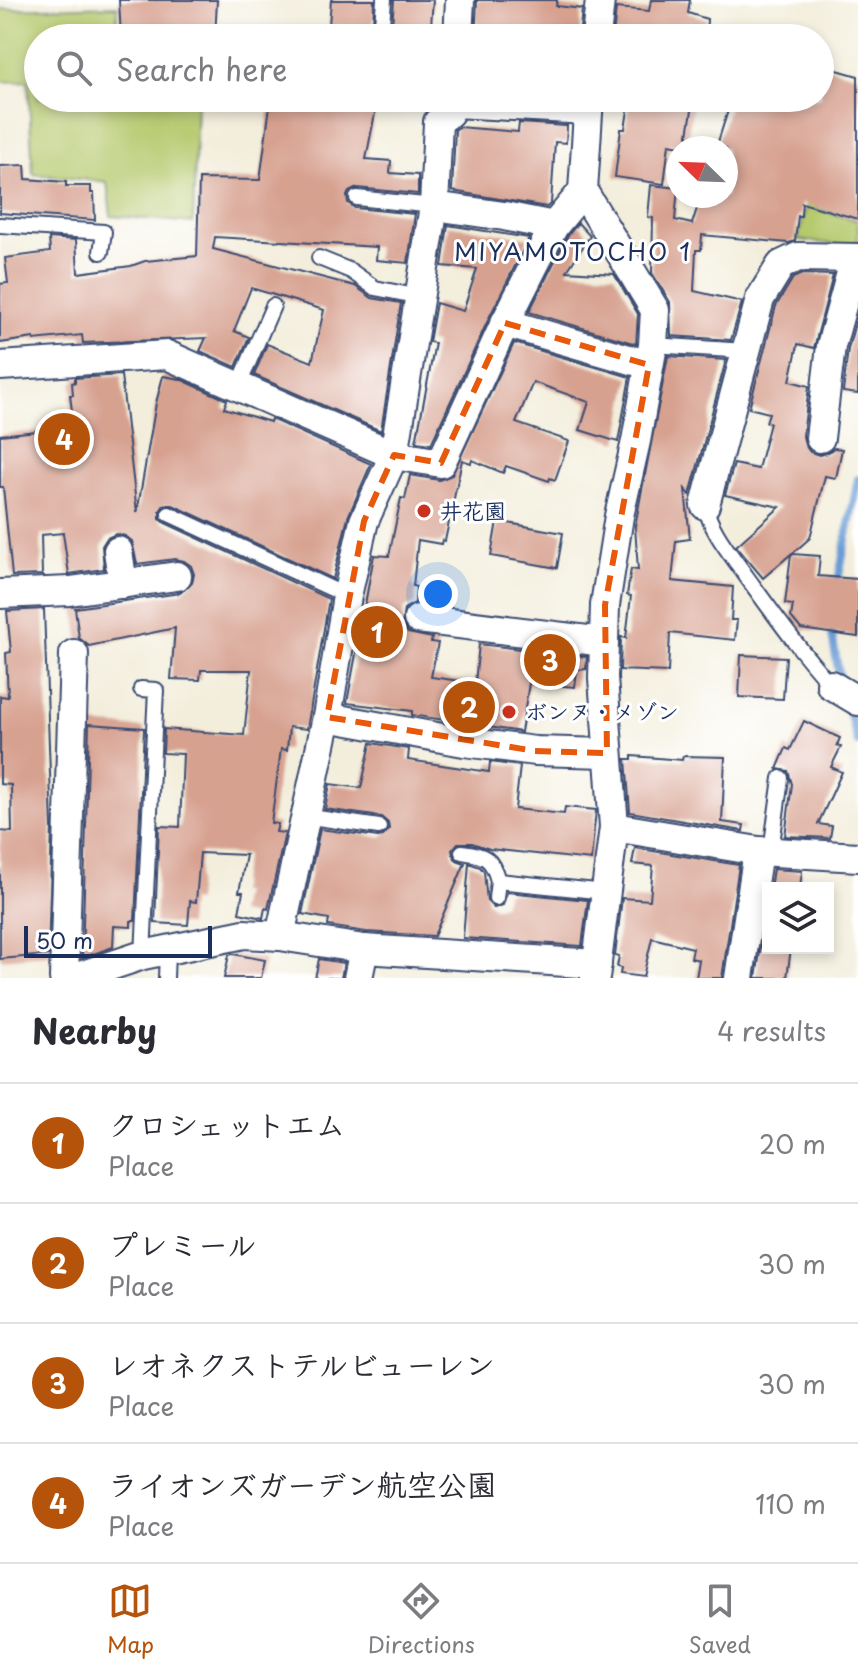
<!DOCTYPE html>
<meta charset="utf-8">
<style>
:root{--surface:#fff;--page:#f7f7f7;--text:#2b2b33;--muted:#7c7c81;--line:#e1e1e2;--accent:#b45309}
body{margin:0;font-family:"Playpen Sans","Klee One",sans-serif;background:var(--page);color:var(--text)}
.controls{position:absolute;right:24px;bottom:24px;display:grid;overflow:hidden;border-radius:0px;box-shadow:0 4px 12px #0003}
.controls button{width:72px;height:72px;display:grid;place-items:center;padding:0;border:0;border-bottom:2px solid var(--line);background:var(--surface);color:var(--text);font:40px sans-serif}
.compass{position:absolute;left:666px;top:136px;width:72px;height:72px;border-radius:50%;background:var(--surface);box-shadow:0 4px 12px #0003;rotate:293deg}
.scale{position:absolute;left:24px;bottom:20px;width:188px;box-sizing:border-box;padding-left:8px;border:4px solid #1b2f5e;border-top:0;font-size:22px;line-height:28px;white-space:nowrap;color:#1b2f5e;-webkit-text-stroke:6px #fff;paint-order:stroke}
.you{position:absolute;left:438px;top:594px;width:28px;height:28px;margin:-20px;border:6px solid #fff;border-radius:50%;background:#1a73e8;box-shadow:0 0 0 12px #1a73e833}
.badge{display:grid;place-items:center;width:52px;height:52px;border-radius:50%;background:var(--accent);color:#fff;font-size:26px;font-weight:700}
.pin{position:absolute;translate:-50% -50%;border:4px solid #fff;box-shadow:0 2px 8px #0006}
.list{margin:0;padding:0;list-style:none}
h2{display:flex;justify-content:space-between;align-items:center;height:104px;margin:0;padding:0 32px;font-size:34px}
h2 small{font-size:26px;font-weight:400;color:var(--muted)}
.list li{display:grid;grid-template-columns:52px 1fr auto;gap:24px;align-items:center;box-sizing:border-box;height:120px;padding:0 32px;border-top:2px solid var(--line)}
.list b{display:block;font-size:30px;white-space:nowrap}
.list p{margin:0;font-size:26px;white-space:nowrap;color:var(--muted)}
.list em{font-size:26px;font-style:normal;color:var(--muted)}
.icon{flex:none;width:44px;height:44px;fill:none;stroke:currentColor;stroke-width:2;stroke-linecap:round;stroke-linejoin:round}
.map{position:relative;flex:none;width:858px;height:978px;overflow:hidden}
.search{position:absolute;background:var(--surface);box-shadow:0 4px 12px #0003;left:24px;right:24px;top:24px;height:88px;display:flex;align-items:center;gap:20px;box-sizing:border-box;padding:0 28px;border-radius:44px;color:var(--muted);font-size:30px}
.sheet{height:584px;background:var(--surface)}
nav{display:flex;justify-content:space-around;align-items:center;box-sizing:border-box;height:112px;border-top:2px solid var(--line);background:var(--surface);font-size:22px;color:var(--muted)}
nav a{display:grid;justify-items:center;gap:4px}
nav .on{color:var(--accent)}
.map>svg:first-child{display:block}
</style>
<div class="map">
<svg width="858" height="978" viewBox="0 0 858 978">
<rect width="100%" height="100%" fill="#fff"/>
<filter id="ink" filterUnits="userSpaceOnUse"><feTurbulence type="fractalNoise" baseFrequency=".0125" numOctaves="2"/><feDisplacementMap in="SourceGraphic" scale="16" xChannelSelector="R" yChannelSelector="G"/><feConvolveMatrix kernelMatrix="1 2 1 2 8 2 1 2 1" color-interpolation-filters="sRGB"/></filter>
<filter id="wash" filterUnits="userSpaceOnUse"><feTurbulence type="fractalNoise" baseFrequency=".006" numOctaves="4" result="noise"/><feDisplacementMap in="SourceGraphic" scale="32" xChannelSelector="R" yChannelSelector="G"/><feGaussianBlur stdDeviation="1.8" result="paint"/><feColorMatrix in="noise" values="0 0 0 0 0 0 0 0 0 0 0 0 0 0 0 0 0 1.4 0 .05"/><feComposite in="paint" operator="in"/></filter>
<g filter="url(#wash)">
<rect width="100%" height="100%" fill="#f3eedc"/>
<g fill="#b6c96d" stroke="#687c66" stroke-width="2">
<polygon points="117,6 117,38 38,38 38,98 151,98 197,101 193,223 111,216 107,182 33,174 28,81 0,82 0,9"/>
<polygon points="830,117 843,120 817,209 858,221 858,247 798,240"/>
</g>
<g fill="none" stroke-linecap="round" stroke-linejoin="round">
<g stroke="#6b9dd6" stroke-width="8">
<polyline points="837,586 858,479"/>
<polyline points="830,623 840,680"/>
<polyline points="847,705 858,742"/>
</g>
</g>
<g id="blocks">
<g fill="#d7a190">
<polygon points="119,0 217,0 215,38 121,38"/>
<polygon points="331,0 374,0 373,28 382,34 387,33 392,26 394,0 433,0 430,38 328,38"/>
<polygon points="477,0 557,0 556,6 582,9 579,38 475,38"/>
<polygon points="651,0 690,0 688,13 707,19 706,38 613,37 616,8 649,11"/>
<polygon points="820,65 858,76 858,219 802,203 801,216 798,216 795,241 789,243 702,235 701,250 696,250 694,291 742,302 731,340 671,336 670,302 652,273 653,218 648,217 651,185 678,188 675,220 692,224 701,196 726,196 726,148 716,148 732,98 820,98"/>
<polygon points="271,98 378,98 366,159 391,161 390,173 418,175 418,194 357,188 349,192 347,196 348,203 355,208 415,214 408,263 376,260 377,247 215,237 213,249 355,286 372,298 401,303 381,431 254,375 267,344 312,362 324,310 251,288 234,331 249,337 236,367 200,351 206,338 83,343 82,335 34,340 34,338 0,343 0,284 8,283 5,258 50,252 49,238 76,240 78,273 131,266 145,261 197,256 199,179 260,180"/>
<polygon points="630,98 694,98 686,147 669,144 664,184 615,177 621,129 625,129"/>
<polygon points="519,123 567,126 566,143 555,142 551,203 547,207 452,191 455,130 459,127 518,132"/>
<polygon points="25,165 26,179 66,182 66,186 91,186 91,193 94,193 95,220 0,213 0,166"/>
<polygon points="578,223 590,236 567,271 614,274 638,314 636,344 529,312 568,235"/>
<polygon points="448,225 529,238 490,316 431,444 416,442 435,343 429,342 436,303 463,311 477,269 442,266"/>
<polygon points="802,274 833,275 814,348 798,344 790,381 809,386 803,436 805,445 810,452 819,455 827,453 834,448 842,449 836,478 825,476 810,538 792,554 820,556 818,576 858,579 858,637 801,629 791,617 793,605 785,604 791,554 763,578 736,546 780,507 725,495 734,464 758,469 770,423 766,422 769,413 749,408 776,306 793,278"/>
<polygon points="858,312 858,394 843,392 848,349"/>
<polygon points="514,343 630,377 618,442 580,430 589,402 533,382 516,423 569,441 555,480 550,478 549,481 506,466 503,473 472,460 471,463 462,460 445,541 442,540 441,544 418,540 413,586 416,587 415,603 404,609 402,625 408,633 432,638 431,642 438,643 431,677 475,683 479,644 587,657 586,669 577,670 575,687 529,683 521,732 412,715 412,711 347,703 374,555 389,556 401,498 405,499 410,475 439,480 452,475"/>
<polygon points="668,356 726,360 690,495 685,489 690,539 676,541 672,581 733,587 731,620 737,620 735,640 670,633 668,672 620,670 621,637 626,638 631,596 627,595 631,569 638,570 635,526"/>
<polygon points="121,375 137,513 156,403 163,376 180,379 227,400 224,408 270,422 271,419 371,464 348,517 333,579 173,505 164,505 160,511 160,519 165,523 329,599 307,729 289,727 287,750 281,749 271,823 278,824 276,832 285,833 268,909 265,908 263,918 239,913 243,892 239,892 246,855 200,853 196,902 190,901 188,925 155,923 159,826 180,827 183,754 163,753 164,729 244,735 251,670 201,670 200,680 171,679 175,628 89,646 79,638 75,608 180,593 192,583 194,574 191,566 184,561 175,559 137,564 132,541 125,536 116,534 107,538 102,546 104,569 69,574 63,533 41,535 42,575 12,576 3,487 0,487 0,435 74,427 70,395 73,395 72,383 75,382 75,378"/>
<polygon points="497,521 563,533 557,568 491,556"/>
<polygon points="44,609 52,828 48,955 0,959 0,831 12,832 11,785 0,784 0,696 8,697 6,653 11,652 7,611"/>
<polygon points="741,655 786,657 783,699 739,697"/>
<polygon points="804,721 840,738 837,745 841,747 831,767 842,772 818,824 832,826 830,838 785,836 792,784 788,771 777,769 786,748 790,750"/>
<polygon points="89,724 144,728 135,921 131,921 131,927 114,926 113,947 82,958"/>
<polygon points="371,743 409,749 408,760 489,772 490,762 520,766 515,809 564,814 565,807 596,810 591,860 490,849 472,843 458,843 452,850 453,855 456,860 465,863 434,936 366,932 328,926 329,919 302,914 320,829 378,837 383,836 389,829 388,823 381,817 325,809 330,784 361,788"/>
<polygon points="632,756 682,760 683,756 725,757 722,822 744,825 743,831 630,812 626,759 632,759"/>
<polygon points="635,848 739,865 722,978 696,978 699,960 691,958 693,948 652,938 643,977 620,974 621,968 617,967 619,956 615,955 622,898 650,900 653,866 632,864"/>
<polygon points="469,863 480,867 484,872 487,901 494,908 503,905 507,892 588,900 582,946 463,938"/>
<polygon points="773,869 802,871 800,888 770,888"/>
<polygon points="768,899 768,948 791,948 787,978 756,978"/>
<polygon points="233,954 265,960 261,978 224,978 229,955"/>
<polygon points="319,959 344,963 341,978 315,978"/>
</g>
</g>
</g>
<g filter="url(#ink)">
<use href="#blocks" fill-opacity="0" stroke="#3b4c71" stroke-width="2"/>
<g fill="none" stroke-linecap="round" stroke-linejoin="round">
<g stroke="#3b4c71" stroke-width="18">
<g id="lane">
<polyline points="382,24 384,0"/>
<polyline points="357,198 434,206"/>
<polyline points="0,225 104,232 101,252"/>
<polyline points="319,258 351,271 375,288 420,297"/>
<polyline points="653,345 746,351"/>
<polyline points="238,387 273,306"/>
<path d="M705,505C711,532 731,554 746,576C773,613 800,651 831,685"/>
<polyline points="169,514 347,596"/>
<polyline points="141,689 156,690 143,955"/>
<polyline points="304,816 379,827"/>
<polyline points="771,851 781,778"/>
<path d="M462,852C484,855 492,857 498,881L606,892"/>
<polyline points="496,898 498,881"/>
<polyline points="166,978 167,952"/>
</g>
</g>
<g stroke="#3b4c71" stroke-width="32">
<g id="street">
<polyline points="458,38 460,0"/>
<polyline points="596,38 600,0"/>
<polyline points="454,98 454,103 588,110"/>
<polyline points="589,98 583,191 655,310 653,345 636,441 619,516 605,605 603,678 614,827 595,978"/>
<polyline points="434,206 438,122 449,113 454,103"/>
<polyline points="505,323 649,365"/>
<polyline points="0,366 167,355 394,455 441,463 505,323 554,226 583,191"/>
<polyline points="820,438 831,346 855,258"/>
<polyline points="705,505 760,299 781,265 798,257 858,258"/>
<polyline points="118,551 123,584"/>
<polyline points="0,594 70,591 177,576"/>
<polyline points="418,619 604,642"/>
<polyline points="831,685 858,701"/>
<polyline points="327,717 464,742 535,751 607,753"/>
<polyline points="614,827 758,851 858,857"/>
<polyline points="280,936 327,717 347,596 364,521 394,455 434,206 504,216 554,226"/>
<polyline points="64,978 74,654"/>
<polyline points="74,978 143,955 244,934 280,936 364,949 597,964"/>
<polyline points="358,978 364,949"/>
<polyline points="739,978 758,851"/>
</g>
</g>
<use href="#lane" stroke="#fff" stroke-width="14"/>
<use href="#street" stroke="#fff" stroke-width="28"/>
</g>
</g>
<path fill="none" stroke="#e8590c" stroke-width="6" stroke-dasharray="16 10" stroke-linejoin="round" d="M505,323L649,365L605,605L607,753L535,751L327,717L364,521L394,455L441,463Z"/>
<g fill="#c8321e" stroke="#fff" stroke-width="3">
<circle cx="424" cy="511" r="8"/>
<circle cx="509" cy="712" r="8"/>
</g>
<g text-anchor="middle" stroke-width="6" stroke-linejoin="round" paint-order="stroke">
<g font-size="22" font-weight="bold" fill="#1b2f5e" stroke="#fff" text-anchor="start">
<text x="440" y="519">井花園</text>
<text x="525" y="720">ボンヌ・メゾン</text>
</g>
<g font-size="24" letter-spacing="2" fill="#1b2f5e" stroke="#fff">
<text x="573" y="261">MIYAMOTOCHO 1</text>
</g>
</g>
</svg>
<div class="controls">
<button><svg class="icon" aria-label="layers" viewBox="0 0 24 24"><path d="M12 4l9 5-9 5-9-5zM3 14l9 5 9-5"/></svg></button>
</div>
<svg class="compass" viewBox="-18 -18 36 36"><path d="M0-13l5 13h-10z" fill="#e53935"/><path d="M0 13l5-13h-10z" fill="#7c7c81"/></svg>
<div class="scale">50 m</div>
<div class="you"></div>
<div class="pin badge" style="left:377px;top:632px">1</div>
<div class="pin badge" style="left:469px;top:707px">2</div>
<div class="pin badge" style="left:550px;top:660px">3</div>
<div class="pin badge" style="left:64px;top:439px">4</div>
<div class="search"><svg class="icon" aria-label="search" viewBox="0 0 24 24"><circle cx="10" cy="10" r="6"/><path d="M15 15l6 6"/></svg>Search here</div>
</div>
<section class="sheet">
<h2>Nearby<small>4 results</small></h2>
<ul class="list">
<li><span class="badge">1</span><div><b>クロシェットエム</b><p>Place</p></div><em>20 m</em></li>
<li><span class="badge">2</span><div><b>プレミール</b><p>Place</p></div><em>30 m</em></li>
<li><span class="badge">3</span><div><b>レオネクストテルビューレン</b><p>Place</p></div><em>30 m</em></li>
<li><span class="badge">4</span><div><b>ライオンズガーデン航空公園</b><p>Place</p></div><em>110 m</em></li>
</ul>
</section>
<nav>
<a class="on"><svg class="icon" aria-label="map" viewBox="0 0 24 24"><path d="M3 6l6-2 6 2 6-2v14l-6 2-6-2-6 2zM9 4v14M15 6v14"/></svg>Map</a>
<a><svg class="icon" aria-label="directions" viewBox="0 0 24 24"><path d="M12 3l9 9-9 9-9-9zM9 14v-3h6M13 9l2 2-2 2"/></svg>Directions</a>
<a><svg class="icon" aria-label="saved" viewBox="0 0 24 24"><path d="M7 4h10v16l-5-4-5 4z"/></svg>Saved</a>
</nav>
